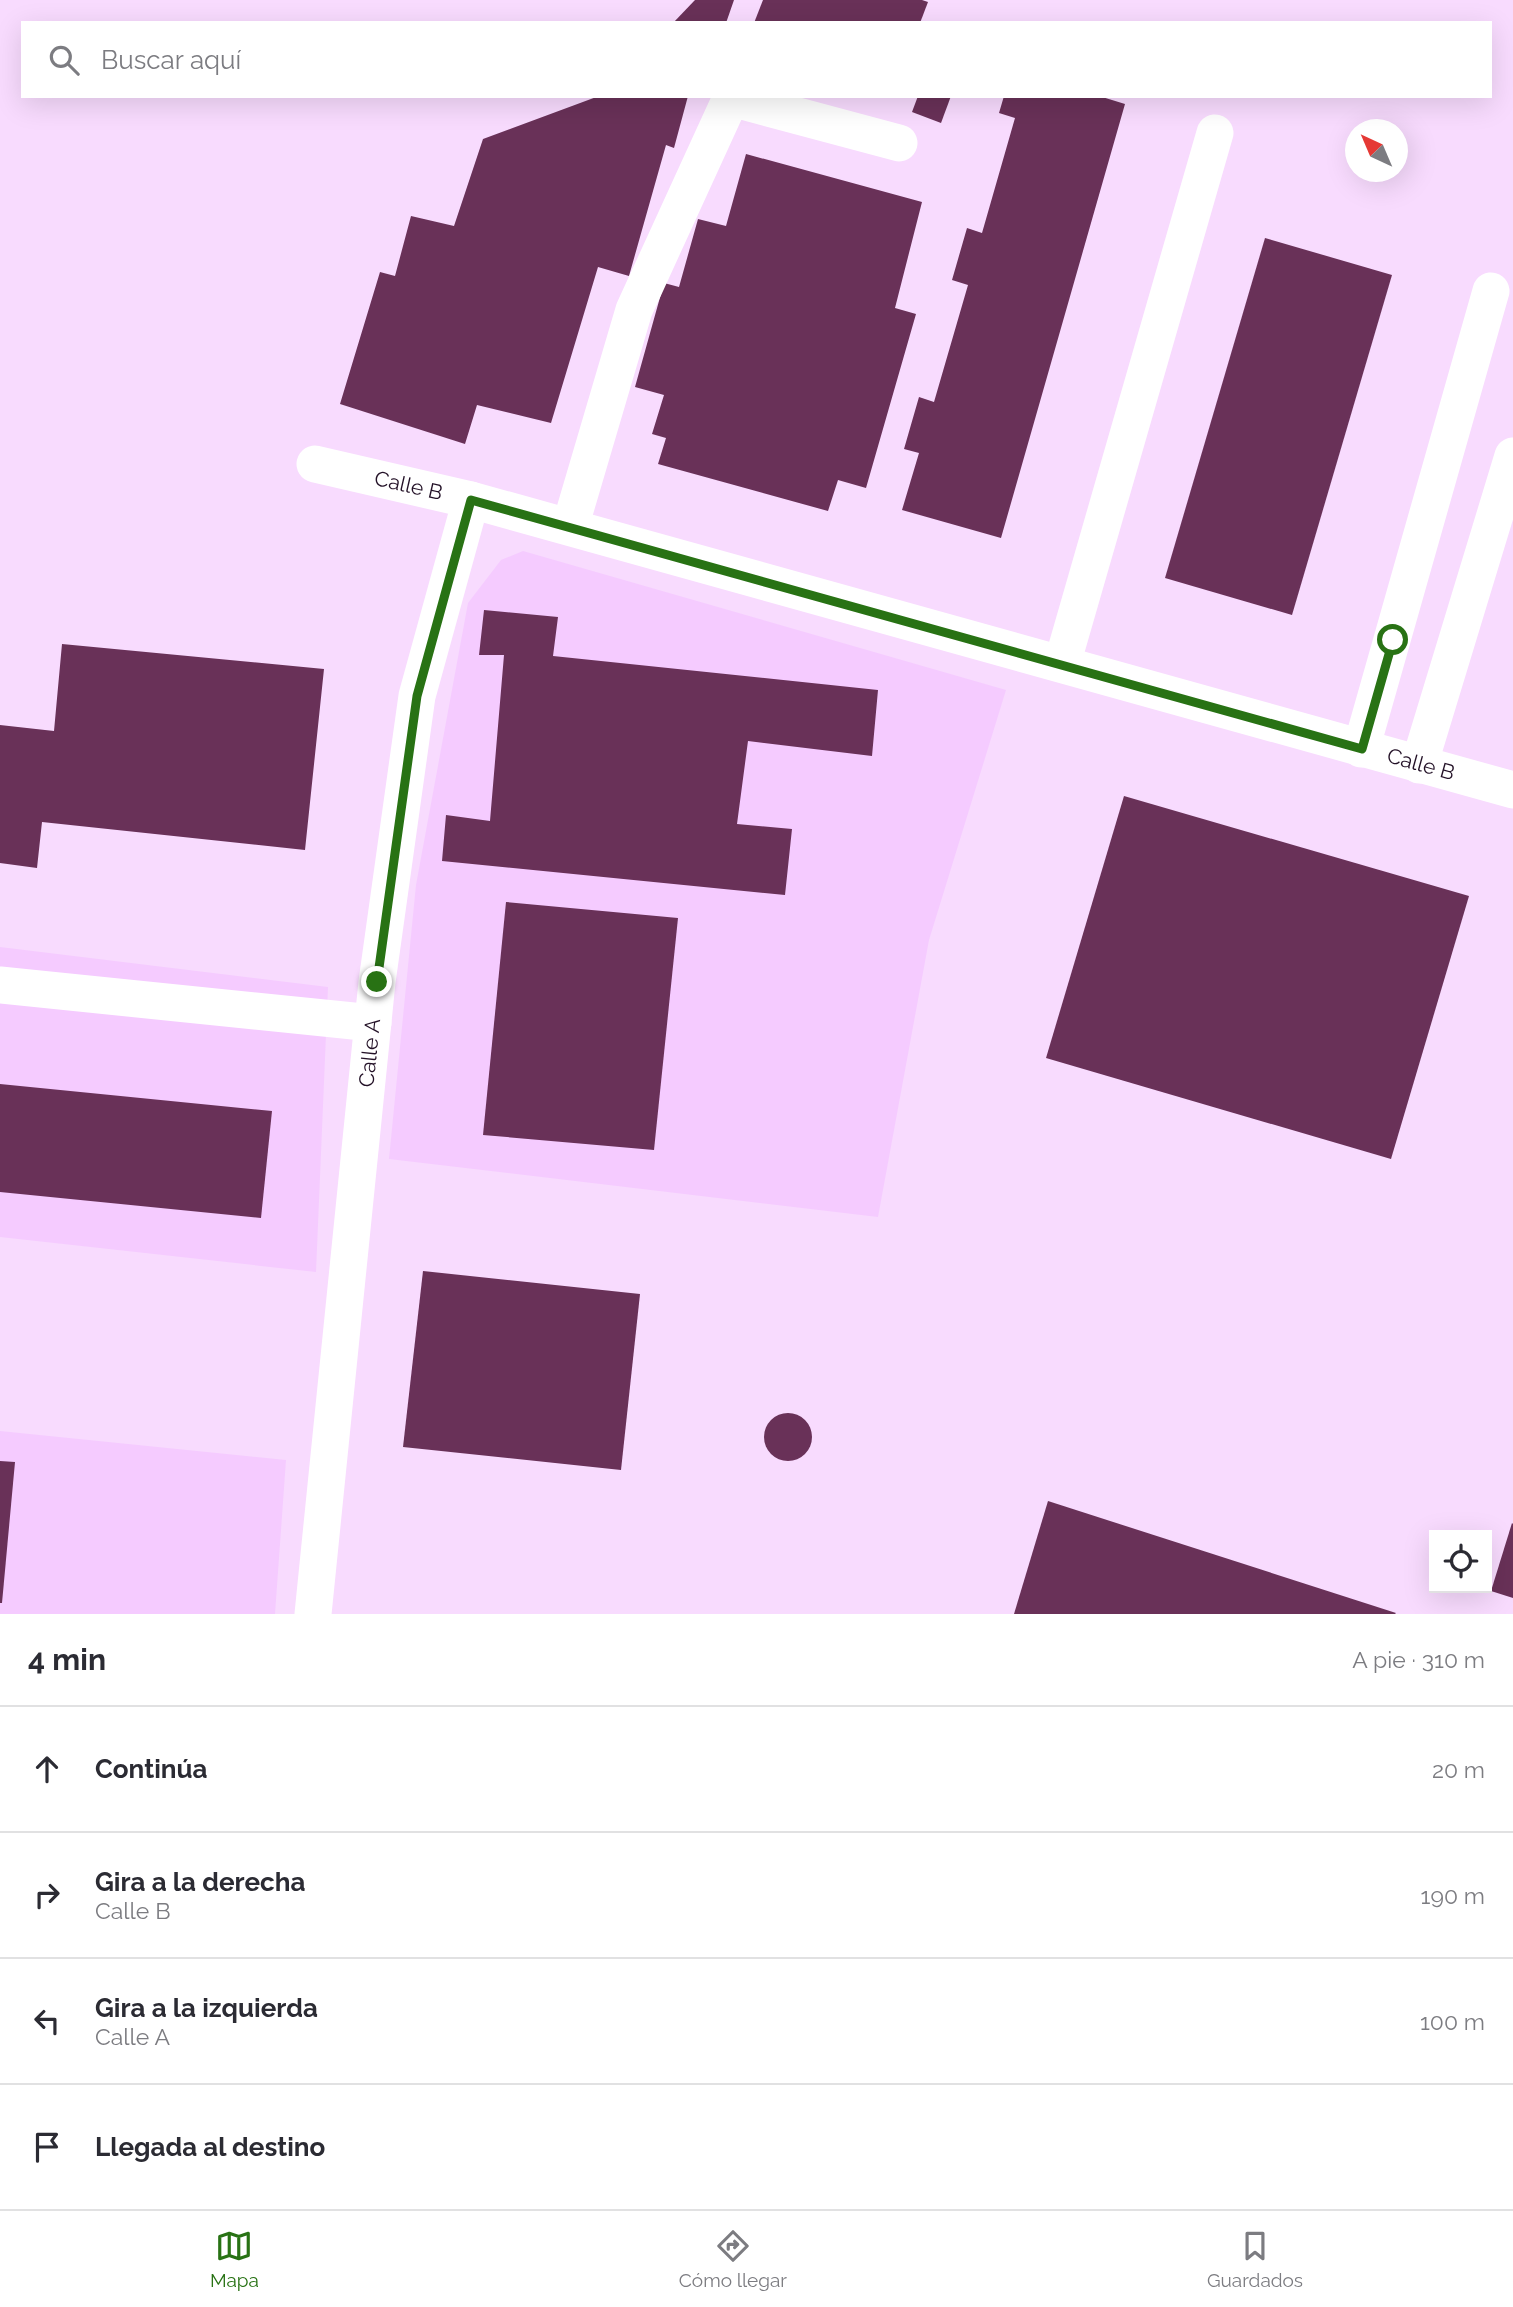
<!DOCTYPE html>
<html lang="es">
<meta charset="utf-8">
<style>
:root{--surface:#fff;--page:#f2f2f3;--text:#2b2b33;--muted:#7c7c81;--line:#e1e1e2;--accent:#287214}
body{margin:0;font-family:Raleway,sans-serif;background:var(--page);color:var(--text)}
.controls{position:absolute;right:21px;bottom:21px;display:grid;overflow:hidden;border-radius:0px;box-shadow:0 7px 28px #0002}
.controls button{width:63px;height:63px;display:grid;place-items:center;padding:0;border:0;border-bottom:2px solid var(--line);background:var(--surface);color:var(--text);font:35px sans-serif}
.compass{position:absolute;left:1345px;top:119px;width:63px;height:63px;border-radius:50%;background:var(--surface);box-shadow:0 7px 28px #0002;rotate:316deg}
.stop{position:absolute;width:21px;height:21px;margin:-16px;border:5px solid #287214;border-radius:50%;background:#fff}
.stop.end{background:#287214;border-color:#fff;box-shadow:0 2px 7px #0008}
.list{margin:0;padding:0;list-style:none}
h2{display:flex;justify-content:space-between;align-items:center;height:91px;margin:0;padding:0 28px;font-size:30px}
h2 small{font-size:23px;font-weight:400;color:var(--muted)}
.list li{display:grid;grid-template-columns:46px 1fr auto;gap:21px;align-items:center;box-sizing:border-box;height:126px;padding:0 28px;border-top:2px solid var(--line)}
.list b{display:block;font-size:26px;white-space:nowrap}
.list p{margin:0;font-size:23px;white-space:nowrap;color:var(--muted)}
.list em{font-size:23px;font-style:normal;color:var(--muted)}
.icon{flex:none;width:38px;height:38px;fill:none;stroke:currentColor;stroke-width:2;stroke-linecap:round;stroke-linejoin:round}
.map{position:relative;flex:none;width:1513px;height:1614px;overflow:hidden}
.search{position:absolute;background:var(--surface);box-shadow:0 7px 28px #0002;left:21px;right:21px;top:21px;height:77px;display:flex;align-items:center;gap:18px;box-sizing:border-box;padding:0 24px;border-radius:0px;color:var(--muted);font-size:26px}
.sheet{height:595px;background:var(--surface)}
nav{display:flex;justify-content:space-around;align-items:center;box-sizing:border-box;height:98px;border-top:2px solid var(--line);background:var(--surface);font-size:19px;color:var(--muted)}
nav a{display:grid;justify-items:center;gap:4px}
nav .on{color:var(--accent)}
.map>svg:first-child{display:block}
</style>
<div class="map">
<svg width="1513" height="1614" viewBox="0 0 1513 1614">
<rect width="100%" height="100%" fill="#f8dbfe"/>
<g fill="#f5cbff">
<polygon points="523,551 1006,690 929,940 878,1217 389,1159 416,885 468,603 501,560"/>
<polygon points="0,947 328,987 316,1272 0,1237"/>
<polygon points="0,1431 286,1460 275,1614 0,1614"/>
</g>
<g fill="#693158">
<polygon points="695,0 734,0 726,23 673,23"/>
<polygon points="763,0 922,0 928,2 920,23 754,23"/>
<polygon points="599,96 688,96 674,148 666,145 629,276 598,267 551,423 477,405 465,444 340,404 380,272 395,276 411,216 454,226 483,139"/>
<polygon points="918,96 951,96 941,123 912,112"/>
<polygon points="1004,96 1099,96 1125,104 1001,538 902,510 919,453 904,449 919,397 934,402 968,285 952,280 967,228 982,233 1015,118 999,113"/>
<polygon points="746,154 922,202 895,308 916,314 866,488 838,480 828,511 658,464 666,438 652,434 664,395 635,387 664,283 679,287 698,219 726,226"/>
<polygon points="1265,238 1392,275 1292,615 1165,578"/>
<polygon points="484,610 558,617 553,656 878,690 872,756 748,741 737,824 792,829 785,895 442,861 446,815 490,821 504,655 479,655"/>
<polygon points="62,644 324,669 305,850 42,822 37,868 0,863 0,725 54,731"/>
<polygon points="1124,796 1469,896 1391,1159 1046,1058"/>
<polygon points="506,902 678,918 654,1150 483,1135"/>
<polygon points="0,1084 272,1111 261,1218 0,1192"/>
<polygon points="423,1271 640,1294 621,1470 403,1447"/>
<circle cx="788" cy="1437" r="24"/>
<polygon points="0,1461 15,1462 2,1603 0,1603"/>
<polygon points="1048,1501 1396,1613 1395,1614 1014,1614"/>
<polygon points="1512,1523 1513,1524 1513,1598 1491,1591"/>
</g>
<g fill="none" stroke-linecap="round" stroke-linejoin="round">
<g stroke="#fff" stroke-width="37">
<path id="s1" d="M315,464L471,500L1513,790"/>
<polyline points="570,527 634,310 731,98 899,143"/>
<polyline points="1062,664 1215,133"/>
<polyline points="1361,749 1491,291"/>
<polyline points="1419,765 1513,456"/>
<polyline points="0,985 373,1023"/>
<path id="s2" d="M313,1614L377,982L417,696L471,500"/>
</g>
</g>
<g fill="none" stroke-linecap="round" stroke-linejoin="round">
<polyline stroke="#287214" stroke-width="9" points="377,982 417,696 471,500 1362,749 1393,640"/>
</g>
<g text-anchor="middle" stroke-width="7" stroke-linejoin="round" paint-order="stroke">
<g font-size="21" fill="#231127" stroke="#f8dbfe">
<text dy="7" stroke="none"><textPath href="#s1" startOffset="96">Calle B</textPath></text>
<text dy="7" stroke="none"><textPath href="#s1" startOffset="1146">Calle B</textPath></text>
<text dy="7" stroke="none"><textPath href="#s2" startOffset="564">Calle A</textPath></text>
</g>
</g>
</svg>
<div class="controls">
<button><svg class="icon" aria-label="locate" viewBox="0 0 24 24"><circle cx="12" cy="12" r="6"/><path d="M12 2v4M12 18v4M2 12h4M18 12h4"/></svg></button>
</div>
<svg class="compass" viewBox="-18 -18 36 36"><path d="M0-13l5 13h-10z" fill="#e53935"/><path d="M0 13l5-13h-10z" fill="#7c7c81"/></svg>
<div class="stop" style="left:1393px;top:640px"></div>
<div class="stop end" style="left:377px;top:982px"></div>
<div class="search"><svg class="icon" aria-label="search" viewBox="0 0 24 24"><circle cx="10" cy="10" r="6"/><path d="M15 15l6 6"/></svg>Buscar aquí</div>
</div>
<section class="sheet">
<h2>4 min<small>A pie · 310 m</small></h2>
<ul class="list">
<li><svg class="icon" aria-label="ahead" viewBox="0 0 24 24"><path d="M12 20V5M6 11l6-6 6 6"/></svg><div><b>Continúa</b></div><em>20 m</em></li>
<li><svg class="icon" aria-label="right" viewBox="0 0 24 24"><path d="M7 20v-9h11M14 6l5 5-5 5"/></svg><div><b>Gira a la derecha</b><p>Calle B</p></div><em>190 m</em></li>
<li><svg class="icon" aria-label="left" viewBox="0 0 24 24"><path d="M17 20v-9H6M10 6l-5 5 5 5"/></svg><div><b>Gira a la izquierda</b><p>Calle A</p></div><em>100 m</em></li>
<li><svg class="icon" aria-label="arrive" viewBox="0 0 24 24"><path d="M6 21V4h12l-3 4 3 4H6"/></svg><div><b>Llegada al destino</b></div></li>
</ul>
</section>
<nav>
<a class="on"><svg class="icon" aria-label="map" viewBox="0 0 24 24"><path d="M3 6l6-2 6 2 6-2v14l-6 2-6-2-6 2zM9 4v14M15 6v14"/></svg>Mapa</a>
<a><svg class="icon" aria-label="directions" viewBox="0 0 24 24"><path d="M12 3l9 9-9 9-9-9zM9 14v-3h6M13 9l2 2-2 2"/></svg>Cómo llegar</a>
<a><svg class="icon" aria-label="saved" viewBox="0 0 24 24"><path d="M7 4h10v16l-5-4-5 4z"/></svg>Guardados</a>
</nav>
